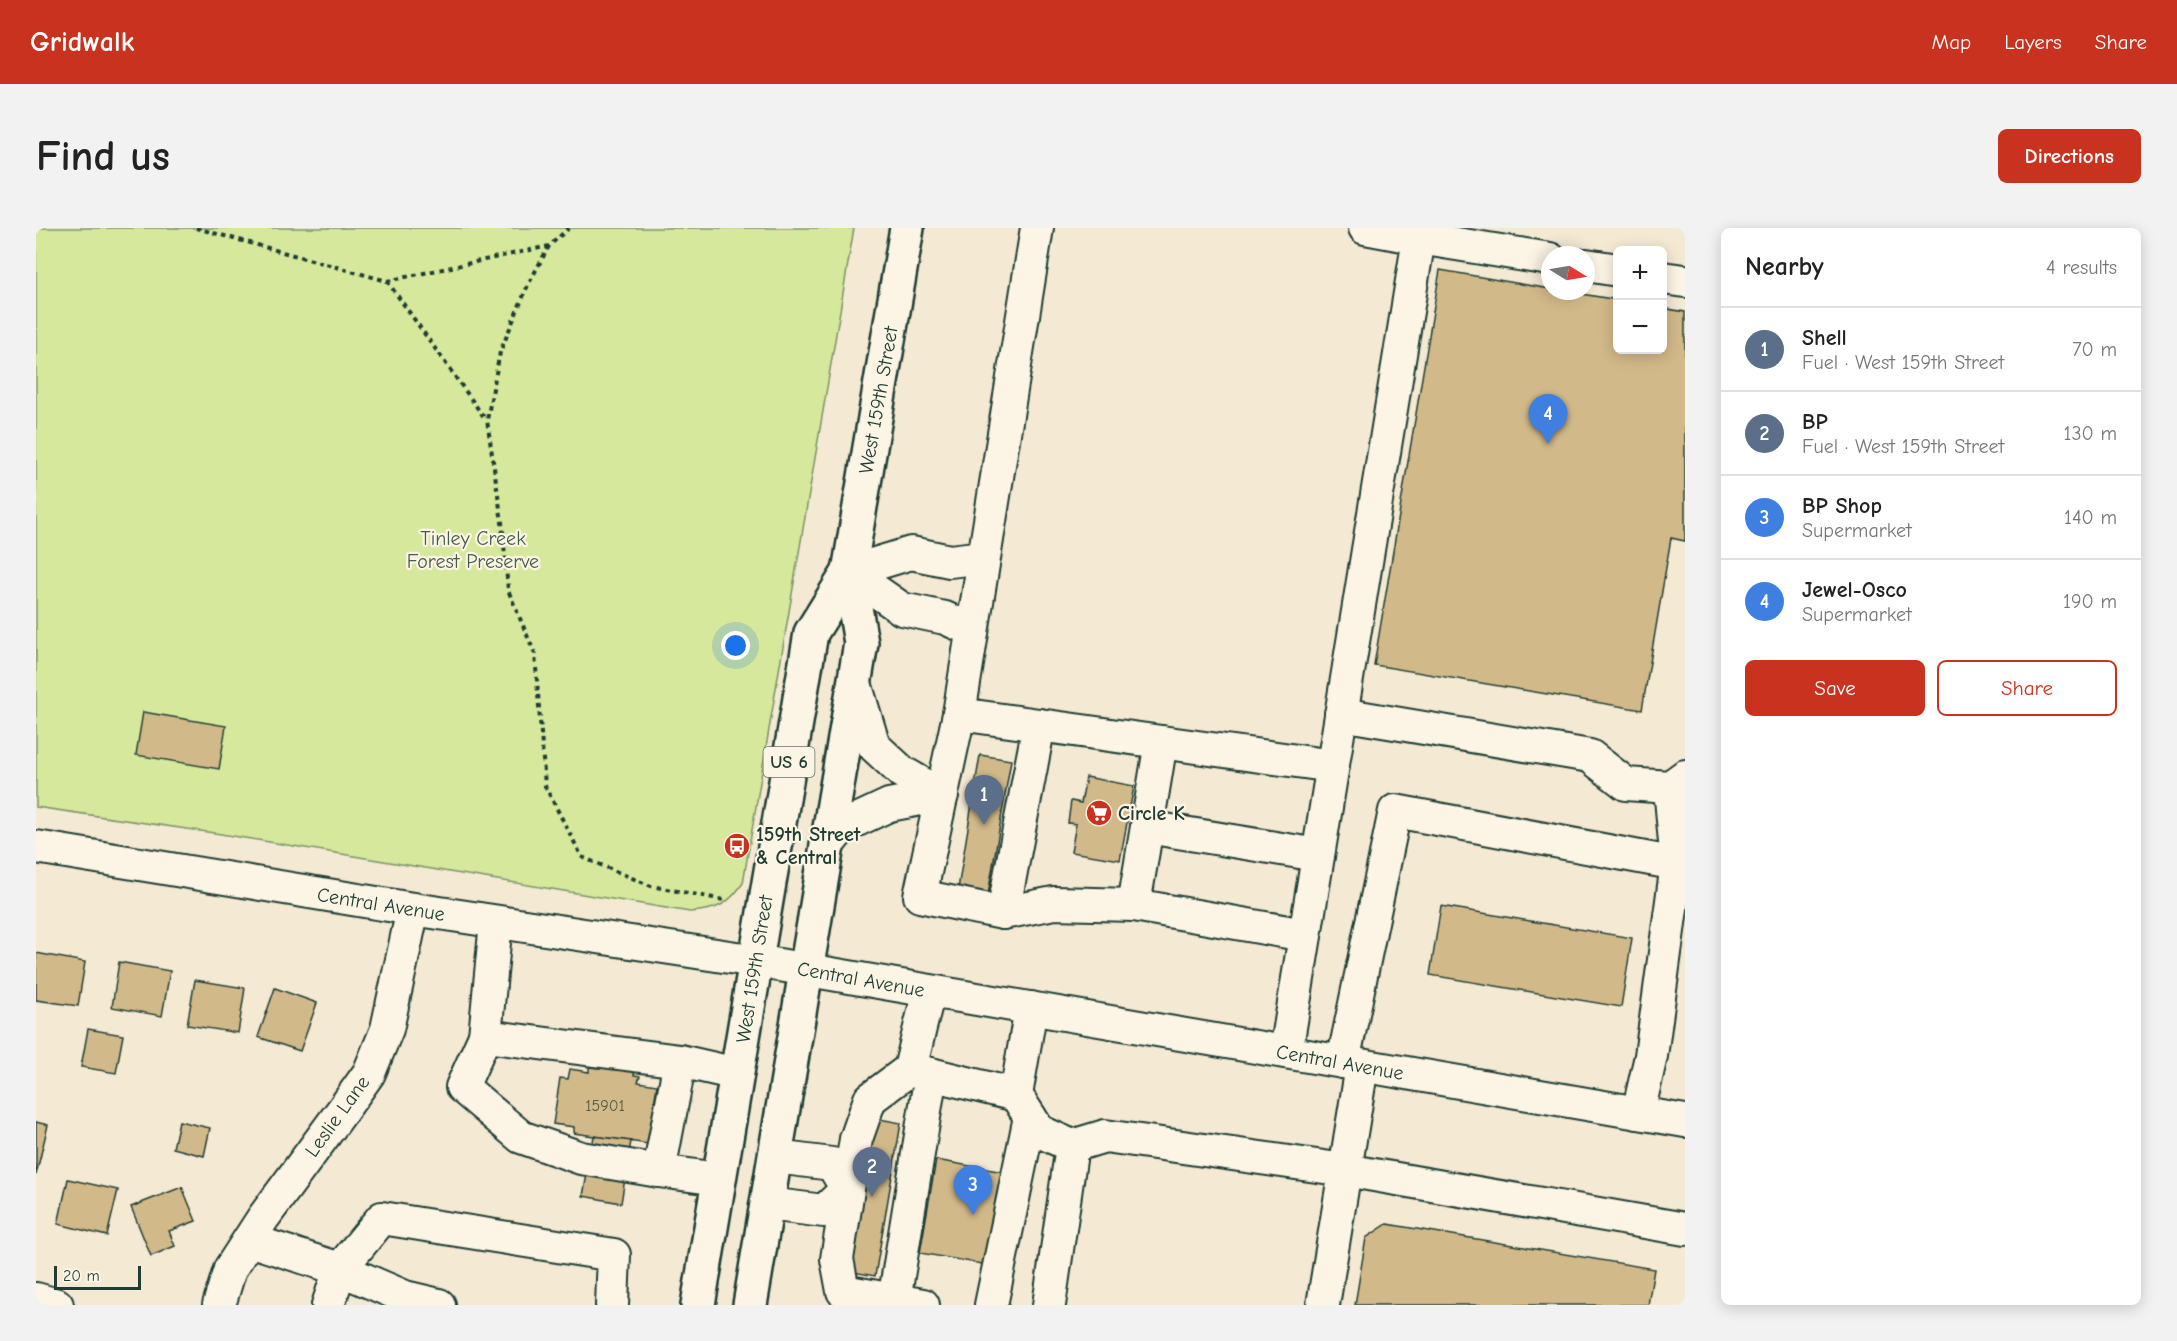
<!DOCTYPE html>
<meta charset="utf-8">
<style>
:root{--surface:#fff;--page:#f2f2f2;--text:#222;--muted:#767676;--line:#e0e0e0;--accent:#c8321e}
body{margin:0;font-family:"Comic Neue",sans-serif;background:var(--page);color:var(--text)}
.controls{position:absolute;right:18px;top:18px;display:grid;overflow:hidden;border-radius:9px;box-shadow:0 3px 15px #0003}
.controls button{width:54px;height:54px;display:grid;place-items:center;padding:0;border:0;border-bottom:2px solid var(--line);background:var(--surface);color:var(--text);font:30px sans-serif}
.compass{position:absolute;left:1505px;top:18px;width:54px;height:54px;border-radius:50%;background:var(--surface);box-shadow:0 3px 15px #0003;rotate:101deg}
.scale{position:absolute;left:18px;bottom:15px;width:87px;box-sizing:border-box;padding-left:6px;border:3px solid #1f3d34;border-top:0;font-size:16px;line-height:21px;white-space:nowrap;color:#1f3d34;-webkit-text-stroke:4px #fcf5e5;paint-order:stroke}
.you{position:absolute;left:700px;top:418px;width:21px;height:21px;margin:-15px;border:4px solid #fff;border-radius:50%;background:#1a73e8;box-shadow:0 0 0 9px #1a73e833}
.badge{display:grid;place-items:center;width:39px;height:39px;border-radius:50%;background:var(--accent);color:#fff;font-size:20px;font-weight:700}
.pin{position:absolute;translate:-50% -50px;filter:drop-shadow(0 2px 3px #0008)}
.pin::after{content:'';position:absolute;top:32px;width:21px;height:18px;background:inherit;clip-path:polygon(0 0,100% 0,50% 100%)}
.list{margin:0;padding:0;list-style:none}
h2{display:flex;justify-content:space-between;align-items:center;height:78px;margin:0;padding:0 24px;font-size:26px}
h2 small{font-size:20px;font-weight:400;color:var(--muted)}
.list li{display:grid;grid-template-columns:39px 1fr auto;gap:18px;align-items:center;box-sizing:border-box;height:84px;padding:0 24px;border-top:2px solid var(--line)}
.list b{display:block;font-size:22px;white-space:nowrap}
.list p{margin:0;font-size:20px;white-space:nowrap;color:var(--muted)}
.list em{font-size:20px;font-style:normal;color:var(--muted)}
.actions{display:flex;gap:12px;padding:18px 24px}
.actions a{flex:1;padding:14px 0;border:2px solid var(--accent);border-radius:9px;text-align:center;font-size:21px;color:var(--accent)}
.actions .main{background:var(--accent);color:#fff}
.map{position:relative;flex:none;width:1649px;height:1077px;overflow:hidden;border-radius:9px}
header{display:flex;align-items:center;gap:36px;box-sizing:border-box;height:84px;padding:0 30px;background:var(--accent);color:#fff}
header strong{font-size:28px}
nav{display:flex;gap:33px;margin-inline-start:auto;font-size:21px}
.intro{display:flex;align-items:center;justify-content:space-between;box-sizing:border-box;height:144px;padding:0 36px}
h1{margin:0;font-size:42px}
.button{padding:15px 27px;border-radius:9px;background:var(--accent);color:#fff;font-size:21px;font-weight:700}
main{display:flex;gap:36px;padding:0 36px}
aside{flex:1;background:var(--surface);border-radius:9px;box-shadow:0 3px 15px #0003}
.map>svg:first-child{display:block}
</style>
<header>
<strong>Gridwalk</strong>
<nav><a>Map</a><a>Layers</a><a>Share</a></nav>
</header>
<div class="intro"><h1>Find us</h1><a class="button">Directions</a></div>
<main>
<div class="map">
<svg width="1649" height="1077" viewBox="0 0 1649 1077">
<rect width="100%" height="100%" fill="#f4e9d3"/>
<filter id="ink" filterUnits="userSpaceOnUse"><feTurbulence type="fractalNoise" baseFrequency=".0167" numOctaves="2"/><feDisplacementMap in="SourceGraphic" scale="12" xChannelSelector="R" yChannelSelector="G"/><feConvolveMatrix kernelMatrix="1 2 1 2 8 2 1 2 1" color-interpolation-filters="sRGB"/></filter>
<g filter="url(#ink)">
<path fill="#d5e89c" stroke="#7a9268" stroke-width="1.5" d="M0,0H818L707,655C692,677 681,682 654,684L185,606L0,579Z"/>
<g fill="#d2b989" stroke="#1f3d34" stroke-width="1.5">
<polygon points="1404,42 1514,61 1514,63 1527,63 1582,72 1582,122 1626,122 1626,80 1649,84 1649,313 1635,310 1606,482 1338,437"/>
<polygon points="107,484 190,498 183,541 100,527"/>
<polygon points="944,527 975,532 952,667 922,661"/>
<polygon points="1050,549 1098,558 1084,632 1035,624 1040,596 1032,595 1035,573 1045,575"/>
<polygon points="1405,678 1596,710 1585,779 1394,747"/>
<polygon points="0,725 49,734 42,778 0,772"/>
<polygon points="83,734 134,743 126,788 76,779"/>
<polygon points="159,752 209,760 202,805 151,797"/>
<polygon points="239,760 281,775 264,823 222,809"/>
<polygon points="52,801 87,807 80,845 45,839"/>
<polygon points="563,835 599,840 598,847 604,848 602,854 621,857 612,916 538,905 538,899 517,896 524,850 532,851 534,841 553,844 553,839 562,840"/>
<polygon points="833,889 865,895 839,1048 806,1042"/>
<polygon points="143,893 174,900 168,928 137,920"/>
<polygon points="0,894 12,897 0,947"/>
<polygon points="558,908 595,913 585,975 547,968"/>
<polygon points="900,932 990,948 974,1041 884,1025"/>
<polygon points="32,951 82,962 71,1008 22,996"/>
<polygon points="146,959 160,993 133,1003 139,1018 115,1028 95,979"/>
<polygon points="1351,996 1618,1041 1612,1077 1319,1077 1330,1010"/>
</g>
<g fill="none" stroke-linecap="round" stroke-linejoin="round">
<g stroke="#1f3d34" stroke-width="36">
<g id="minor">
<polyline points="1001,0 923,486 1297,538"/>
<polyline points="1383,10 1514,31"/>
<polyline points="1550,37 1582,42"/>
<polyline points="1626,50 1649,53"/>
<polyline points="813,344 875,325 914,333 947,329"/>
<polyline points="813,344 866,381 909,390 936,402"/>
<polyline points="923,486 884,668 967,685 1018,675 1098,677 1125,514"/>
<polyline points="1305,486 1554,528 1590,556 1634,559 1649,548"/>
<polyline points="1634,559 1641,636"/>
<polyline points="1111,599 1282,627"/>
<polyline points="792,616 806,599 853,577 906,567 866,544 838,518 819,455"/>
<polyline points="0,619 377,681 720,733 1649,893"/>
<polyline points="1098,677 1269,707"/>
<polyline points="967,685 1003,497"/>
<polyline points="460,694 449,808 644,833"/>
<polyline points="449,808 426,859 485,909 545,930 623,943"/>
<polyline points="1250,824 1383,10 1329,0"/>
<polyline points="1307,834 1359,583 1641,636 1615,828 1602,885"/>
<polyline points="874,841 980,867 995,780"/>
<polyline points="980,867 1003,903 1036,918 1013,1077"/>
<polyline points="1036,918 1069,908 1309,942 1649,1001"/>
<polyline points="739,929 796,936 811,961"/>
<polyline points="683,951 623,943 644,833 701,846"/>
<polyline points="731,976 788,983 811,961"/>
<polyline points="213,1012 304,1041 346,990 578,1027 576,1077"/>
<polyline points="0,1071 21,1077"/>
<polyline points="858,1073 895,846"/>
<polyline points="183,1077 194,1041 227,990 306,883 333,845 351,801 377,681"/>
<polyline points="292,1077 304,1041 369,1069 403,1077"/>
<polyline points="887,1077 807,1063 801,1031 820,911 834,871 874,841 893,763"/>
<polyline points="955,1077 994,889"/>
<polyline points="1287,1077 1326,838"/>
</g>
</g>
<g stroke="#1f3d34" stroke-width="38">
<g id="major">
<polyline points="662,1077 775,405 813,344"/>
<polyline points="714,1077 825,415 813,344 871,0"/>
</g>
</g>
<g stroke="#1f3d34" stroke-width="4" stroke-dasharray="4.5 4.5" stroke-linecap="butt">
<polyline points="160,0 351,53 513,18 533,0"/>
<polyline points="513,18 492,57 464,124 451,192 466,294 472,362 499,426 509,558 546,629 615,658 688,672"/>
<polyline points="351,53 450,192"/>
</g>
<use href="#minor" stroke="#fcf5e5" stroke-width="32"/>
<use href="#major" stroke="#fcf5e5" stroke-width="33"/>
</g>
</g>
<defs>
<g id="supermarket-disc" transform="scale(1.35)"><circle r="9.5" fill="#c8321e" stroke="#fcf5e5"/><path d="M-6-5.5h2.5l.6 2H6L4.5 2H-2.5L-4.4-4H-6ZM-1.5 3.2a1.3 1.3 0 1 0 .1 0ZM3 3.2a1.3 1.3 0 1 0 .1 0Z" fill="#fff"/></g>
<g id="bus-disc" transform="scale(1.35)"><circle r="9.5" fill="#c8321e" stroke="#fcf5e5"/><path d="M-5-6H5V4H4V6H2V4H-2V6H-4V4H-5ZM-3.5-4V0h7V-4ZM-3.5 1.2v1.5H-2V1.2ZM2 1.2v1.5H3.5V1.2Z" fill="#fff"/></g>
</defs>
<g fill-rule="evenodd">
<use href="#supermarket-disc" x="1063" y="585"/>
<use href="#bus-disc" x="701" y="618"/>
</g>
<g text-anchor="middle" stroke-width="4.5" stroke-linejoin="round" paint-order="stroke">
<g font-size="16" fill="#4c5c49">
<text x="569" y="883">15901</text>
</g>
<rect fill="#fcf5e5" stroke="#617469" stroke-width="1.5" x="727.5" y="519" width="51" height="30" rx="4.5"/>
<g font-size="18" font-weight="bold" fill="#1f3d34">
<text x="753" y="540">US 6</text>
</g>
<g font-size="20" fill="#1f3d34" stroke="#fcf5e5">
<text transform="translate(842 172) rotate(-80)" y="7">West 159th Street</text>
<text transform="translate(345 676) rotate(9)" y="7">Central Avenue</text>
<text transform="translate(718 741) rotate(-81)" y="7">West 159th Street</text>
<text transform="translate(825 751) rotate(10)" y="7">Central Avenue</text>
<text transform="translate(1304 834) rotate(10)" y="7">Central Avenue</text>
<text transform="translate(301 888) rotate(-54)" y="7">Leslie Lane</text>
</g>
<g font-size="20" fill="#435f49" stroke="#fcf5e5">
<text x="437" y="317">Tinley Creek<tspan x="437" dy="23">Forest Preserve</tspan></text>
</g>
<g font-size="20" font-weight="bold" fill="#1f3d34" stroke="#fcf5e5" text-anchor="start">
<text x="1082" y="592">Circle K</text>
<text x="720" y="613">159th Street<tspan x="720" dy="23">&amp; Central</tspan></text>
</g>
</g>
</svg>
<div class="controls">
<button>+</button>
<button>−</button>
</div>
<svg class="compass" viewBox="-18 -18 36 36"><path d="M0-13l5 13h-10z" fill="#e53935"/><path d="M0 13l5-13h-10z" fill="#767676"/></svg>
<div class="scale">20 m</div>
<div class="you"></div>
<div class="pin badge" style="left:948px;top:597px;background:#5c6f8a">1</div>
<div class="pin badge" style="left:836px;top:969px;background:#5c6f8a">2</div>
<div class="pin badge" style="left:937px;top:987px;background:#3f7fe0">3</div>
<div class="pin badge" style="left:1512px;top:216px;background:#3f7fe0">4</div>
</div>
<aside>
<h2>Nearby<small>4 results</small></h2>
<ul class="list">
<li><span class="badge" style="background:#5c6f8a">1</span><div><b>Shell</b><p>Fuel · West 159th Street</p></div><em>70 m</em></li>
<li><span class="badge" style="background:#5c6f8a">2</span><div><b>BP</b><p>Fuel · West 159th Street</p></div><em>130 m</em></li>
<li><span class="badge" style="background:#3f7fe0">3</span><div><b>BP Shop</b><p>Supermarket</p></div><em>140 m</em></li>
<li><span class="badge" style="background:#3f7fe0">4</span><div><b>Jewel-Osco</b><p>Supermarket</p></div><em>190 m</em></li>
</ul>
<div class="actions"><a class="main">Save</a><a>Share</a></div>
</aside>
</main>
